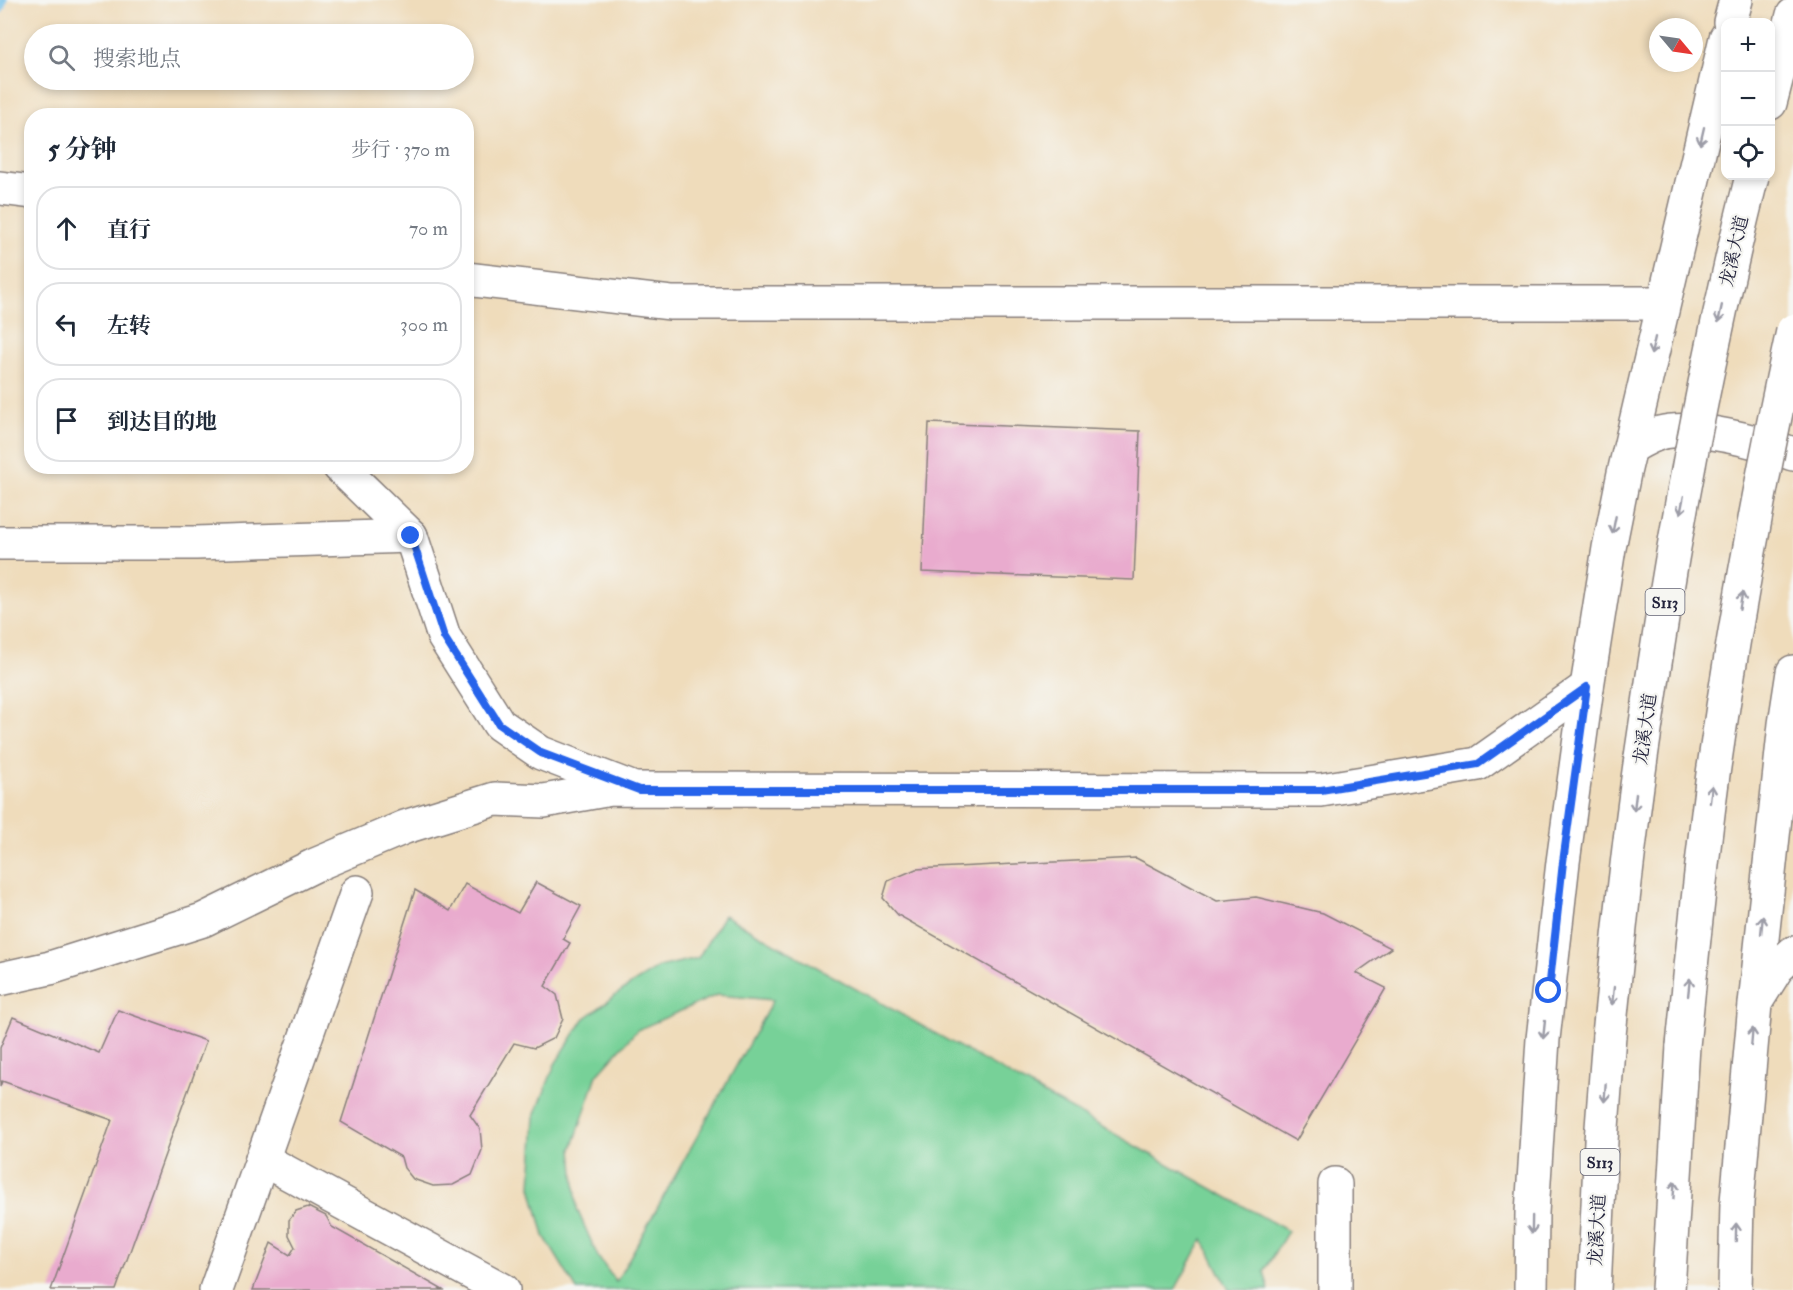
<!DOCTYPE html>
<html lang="zh">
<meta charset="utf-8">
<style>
:root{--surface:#fff;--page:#f2f2f3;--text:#1f2937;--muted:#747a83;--line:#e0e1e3}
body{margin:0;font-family:"IM FELL Double Pica","Noto Serif SC",serif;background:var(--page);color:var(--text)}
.controls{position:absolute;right:18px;top:18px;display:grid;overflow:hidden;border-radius:12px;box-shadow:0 3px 9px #0003}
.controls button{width:54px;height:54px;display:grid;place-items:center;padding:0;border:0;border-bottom:2px solid var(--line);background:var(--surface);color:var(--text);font:30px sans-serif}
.compass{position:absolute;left:1649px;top:18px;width:54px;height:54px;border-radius:50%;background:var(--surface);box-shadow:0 3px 9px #0003;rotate:119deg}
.stop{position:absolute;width:18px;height:18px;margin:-14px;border:4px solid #2563eb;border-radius:50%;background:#fff}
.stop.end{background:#2563eb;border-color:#fff;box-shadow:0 2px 6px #0008}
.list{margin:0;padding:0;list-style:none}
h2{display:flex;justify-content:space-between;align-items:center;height:78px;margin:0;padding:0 24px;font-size:26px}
h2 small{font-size:20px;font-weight:400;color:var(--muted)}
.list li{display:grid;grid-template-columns:39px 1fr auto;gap:18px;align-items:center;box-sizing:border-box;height:84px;margin:0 12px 12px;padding:0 12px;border:2px solid var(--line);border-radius:24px}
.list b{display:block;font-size:22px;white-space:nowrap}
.list em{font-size:20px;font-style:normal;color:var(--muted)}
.icon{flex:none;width:33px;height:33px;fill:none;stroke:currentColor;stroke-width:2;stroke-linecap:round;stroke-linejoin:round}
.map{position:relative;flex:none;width:1793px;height:1290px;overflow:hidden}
.search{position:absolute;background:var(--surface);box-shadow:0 3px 9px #0003;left:24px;top:24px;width:450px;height:66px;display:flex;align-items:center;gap:15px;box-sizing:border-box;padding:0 21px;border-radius:33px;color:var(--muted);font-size:22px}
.panel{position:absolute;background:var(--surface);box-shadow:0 3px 9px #0003;left:24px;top:108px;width:450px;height:366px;border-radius:24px}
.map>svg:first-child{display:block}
</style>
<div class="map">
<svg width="1793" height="1290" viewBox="0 0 1793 1290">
<rect width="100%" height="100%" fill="#f6f6f2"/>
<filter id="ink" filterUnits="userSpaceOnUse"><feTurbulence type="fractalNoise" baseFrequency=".0167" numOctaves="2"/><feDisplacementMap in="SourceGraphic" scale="12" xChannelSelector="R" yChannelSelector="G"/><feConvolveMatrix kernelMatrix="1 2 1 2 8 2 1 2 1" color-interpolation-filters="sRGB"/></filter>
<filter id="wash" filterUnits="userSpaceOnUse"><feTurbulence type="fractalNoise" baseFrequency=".008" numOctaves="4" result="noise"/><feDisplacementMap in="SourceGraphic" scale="24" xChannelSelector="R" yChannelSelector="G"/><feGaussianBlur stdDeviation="1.35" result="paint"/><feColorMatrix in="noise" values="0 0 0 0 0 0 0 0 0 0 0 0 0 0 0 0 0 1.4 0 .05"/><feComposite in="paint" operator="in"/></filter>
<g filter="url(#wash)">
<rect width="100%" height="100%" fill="#efdcbb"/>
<path fill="#77d198" stroke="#4c7a6a" stroke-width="1.5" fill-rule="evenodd" d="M724,915L1288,1231L1264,1271L1269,1290H1229L1203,1239L1175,1290H577L544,1236L531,1187L535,1116L555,1064L584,1019L624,989L659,967L698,958ZM717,995L773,1000L616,1282L598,1257L577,1209L572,1149L597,1075L637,1030Z"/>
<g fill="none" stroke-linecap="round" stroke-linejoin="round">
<polyline stroke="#71bfeb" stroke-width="9" points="0,9 3,0"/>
</g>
<g id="blocks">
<g fill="#e9abce">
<polygon points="929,423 1140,431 1134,580 922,572"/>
<polygon points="1136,858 1217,901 1256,897 1323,913 1391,948 1356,973 1386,988 1296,1141 898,915 883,898 888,881 916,869"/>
<polygon points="536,882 581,906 563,939 570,943 545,986 557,995 563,1019 554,1038 534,1048 514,1043 470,1115 480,1129 482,1150 472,1175 453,1185 433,1186 413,1179 404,1168 401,1157 341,1122 415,890 450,911 465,884 518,913"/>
<polygon points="118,1010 206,1041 116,1290 51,1290 112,1120 2,1081 0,1087 0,1048 13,1017 99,1053"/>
<polygon points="308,1207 326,1216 332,1227 443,1290 253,1290 271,1243 290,1255 295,1247 289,1235 289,1220 296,1211"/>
</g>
</g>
</g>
<g filter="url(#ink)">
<use href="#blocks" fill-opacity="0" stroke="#887f7b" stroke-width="1.5"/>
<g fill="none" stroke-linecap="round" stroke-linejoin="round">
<g stroke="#887f7b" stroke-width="36">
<g id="minor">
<polyline points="0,188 32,192"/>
<polyline points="466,279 671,303 1663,303"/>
<polyline points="339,466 411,536 444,637 499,724 541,753 629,787"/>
<polyline points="0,543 196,543 411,536"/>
<polyline points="0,979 50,968 203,920 315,865 405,827 495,799 544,801 611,789 1321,790 1478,764 1587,687"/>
<polyline points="262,1159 503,1290"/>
<polyline points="216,1290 357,892"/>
<polyline points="1335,1290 1335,1184"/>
</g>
</g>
<g stroke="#887f7b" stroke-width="36">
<g id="tertiary">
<polyline points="1730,22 1736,0"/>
<path d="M1631,447C1640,442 1650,436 1660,433C1693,424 1761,442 1793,454"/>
<polyline points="1757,1000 1777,968 1793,953"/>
<polyline points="1531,1290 1532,1213 1543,1039 1563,862 1587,687 1609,548 1624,473 1726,38"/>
<polyline points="1735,1290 1737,1202 1755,1004 1785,724 1793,672"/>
</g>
</g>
<g stroke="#887f7b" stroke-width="36">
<g id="primary">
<polyline points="1770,103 1793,15"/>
<polyline points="1594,1290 1601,1141 1609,1035"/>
<polyline points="1668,1290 1683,1046"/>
</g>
</g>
<use href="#minor" stroke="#fff" stroke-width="33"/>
<use href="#tertiary" stroke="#fff" stroke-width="33"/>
<use href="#primary" stroke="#fff" stroke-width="33"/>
<g stroke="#887f7b" stroke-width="36" stroke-linecap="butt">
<g id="primary-bridge">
<path d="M1609,1035C1619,935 1629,836 1644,737C1671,548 1706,360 1752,176"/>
<path d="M1683,1046C1692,955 1701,864 1713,774C1734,626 1761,478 1793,331"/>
</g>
</g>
<use href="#primary-bridge" stroke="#fff" stroke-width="33"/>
</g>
<defs><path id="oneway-shaft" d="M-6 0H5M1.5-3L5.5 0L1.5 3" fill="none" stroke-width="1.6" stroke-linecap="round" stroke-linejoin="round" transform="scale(1.5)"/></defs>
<g stroke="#9c9ca7">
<use href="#oneway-shaft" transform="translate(1702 136) rotate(103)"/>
<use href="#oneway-shaft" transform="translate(1720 314) rotate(102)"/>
<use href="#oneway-shaft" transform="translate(1653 346) rotate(103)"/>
<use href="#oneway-shaft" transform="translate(1682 505) rotate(101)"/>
<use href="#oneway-shaft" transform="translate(1614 525) rotate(101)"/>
<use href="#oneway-shaft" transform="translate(1741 601) rotate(-80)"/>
<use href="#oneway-shaft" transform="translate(1711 794) rotate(-83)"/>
<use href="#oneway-shaft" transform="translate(1635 802) rotate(97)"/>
<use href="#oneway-shaft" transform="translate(1762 925) rotate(-84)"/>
<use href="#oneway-shaft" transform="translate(1689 987) rotate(-84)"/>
<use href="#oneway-shaft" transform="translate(1613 996) rotate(96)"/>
<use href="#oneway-shaft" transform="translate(1544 1030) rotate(96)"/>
<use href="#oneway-shaft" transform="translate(1752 1037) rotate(-85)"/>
<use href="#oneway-shaft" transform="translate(1605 1093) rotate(94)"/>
<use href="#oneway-shaft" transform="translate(1674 1190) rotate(-86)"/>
<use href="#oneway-shaft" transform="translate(1532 1225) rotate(91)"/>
<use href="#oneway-shaft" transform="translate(1736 1232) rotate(-89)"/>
</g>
</g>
<g fill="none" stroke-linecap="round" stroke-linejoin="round" filter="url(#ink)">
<polyline stroke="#2563eb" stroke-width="8" points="411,536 444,637 499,724 541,753 639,790 1321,790 1478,764 1587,687 1563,862 1549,991"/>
</g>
<g text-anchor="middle" stroke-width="4.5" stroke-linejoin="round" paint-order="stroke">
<g fill="#f6f6f2" stroke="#626272" stroke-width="1.5">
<rect x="1645.5" y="589" width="39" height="26" rx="4.5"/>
<rect x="1580.5" y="1149" width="39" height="26" rx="4.5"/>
</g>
<g font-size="16" font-weight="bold" fill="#22223b">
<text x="1665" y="608">S113</text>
<text x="1600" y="1168">S113</text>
</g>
<g font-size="18" fill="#22223b" stroke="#f6f6f2">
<text transform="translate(1734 251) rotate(-77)" y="6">龙溪大道</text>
<text transform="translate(1645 729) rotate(-82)" y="6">龙溪大道</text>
<text transform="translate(1597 1230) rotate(-87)" y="6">龙溪大道</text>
</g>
</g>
</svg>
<div class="controls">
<button>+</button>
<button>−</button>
<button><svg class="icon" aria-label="locate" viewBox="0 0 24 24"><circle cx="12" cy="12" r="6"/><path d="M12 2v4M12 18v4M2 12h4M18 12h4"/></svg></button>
</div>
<svg class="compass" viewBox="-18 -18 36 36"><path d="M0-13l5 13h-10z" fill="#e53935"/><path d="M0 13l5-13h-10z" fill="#747a83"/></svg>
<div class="stop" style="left:1549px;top:991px"></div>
<div class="stop end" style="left:411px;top:536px"></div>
<div class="search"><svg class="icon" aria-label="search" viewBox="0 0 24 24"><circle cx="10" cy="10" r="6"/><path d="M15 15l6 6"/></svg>搜索地点</div>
<section class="panel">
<h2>5 分钟<small>步行 · 370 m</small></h2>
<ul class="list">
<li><svg class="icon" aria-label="ahead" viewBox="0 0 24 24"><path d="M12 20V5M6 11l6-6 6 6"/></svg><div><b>直行</b></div><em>70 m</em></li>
<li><svg class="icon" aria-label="left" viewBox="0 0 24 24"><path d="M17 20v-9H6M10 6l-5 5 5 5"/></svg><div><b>左转</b></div><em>300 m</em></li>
<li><svg class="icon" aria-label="arrive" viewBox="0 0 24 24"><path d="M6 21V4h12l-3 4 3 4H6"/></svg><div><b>到达目的地</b></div></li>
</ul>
</section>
</div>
